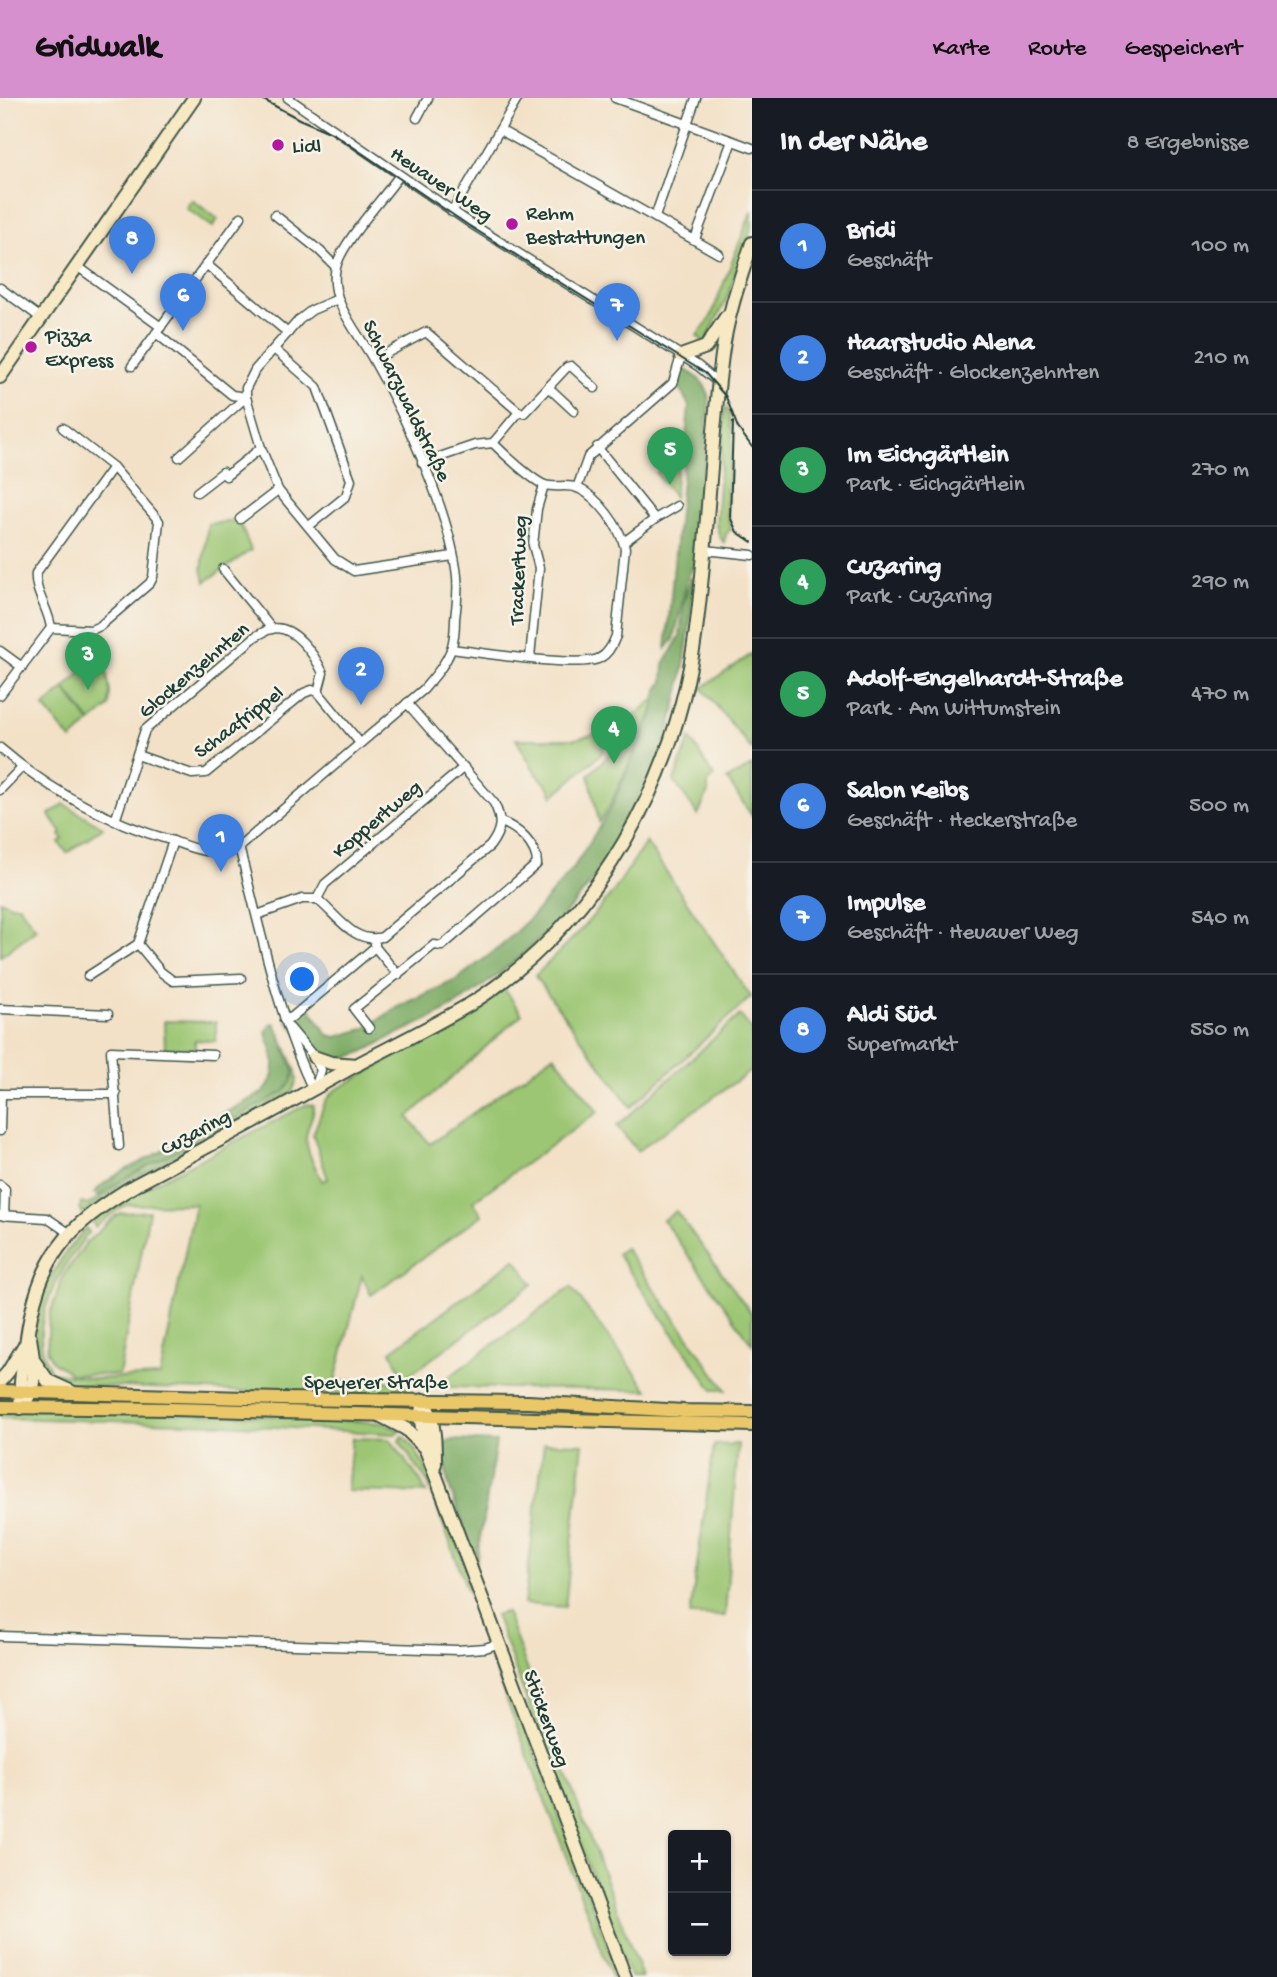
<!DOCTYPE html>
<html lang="de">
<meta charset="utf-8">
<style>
:root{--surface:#171b24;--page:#20242c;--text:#f1f3f6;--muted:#9ea1a6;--line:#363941;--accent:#d690ce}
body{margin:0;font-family:"Gochi Hand",sans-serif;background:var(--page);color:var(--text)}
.controls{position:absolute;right:21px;bottom:21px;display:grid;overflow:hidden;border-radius:7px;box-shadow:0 2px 5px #0004}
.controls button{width:63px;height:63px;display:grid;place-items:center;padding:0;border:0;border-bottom:2px solid var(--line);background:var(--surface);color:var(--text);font:35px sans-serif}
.you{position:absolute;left:303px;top:882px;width:24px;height:24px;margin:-18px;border:5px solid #fff;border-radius:50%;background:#1a73e8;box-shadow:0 0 0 10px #1a73e833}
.badge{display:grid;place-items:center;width:46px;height:46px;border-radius:50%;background:var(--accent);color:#fff;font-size:23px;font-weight:700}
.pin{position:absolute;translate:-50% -58px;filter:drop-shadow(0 2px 4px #0008)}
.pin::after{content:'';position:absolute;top:37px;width:24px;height:21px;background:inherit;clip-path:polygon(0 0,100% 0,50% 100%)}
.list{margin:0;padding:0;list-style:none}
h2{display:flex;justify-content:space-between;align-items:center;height:91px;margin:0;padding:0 28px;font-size:30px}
h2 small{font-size:23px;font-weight:400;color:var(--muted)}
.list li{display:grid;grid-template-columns:46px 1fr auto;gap:21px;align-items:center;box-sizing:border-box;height:112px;padding:0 28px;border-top:2px solid var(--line)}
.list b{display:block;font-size:26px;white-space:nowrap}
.list p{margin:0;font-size:23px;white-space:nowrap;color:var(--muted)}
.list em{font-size:23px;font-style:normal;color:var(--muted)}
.map{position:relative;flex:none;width:752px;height:1879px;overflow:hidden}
header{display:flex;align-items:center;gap:42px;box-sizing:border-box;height:98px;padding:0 35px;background:var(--accent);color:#111}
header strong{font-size:33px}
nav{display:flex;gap:38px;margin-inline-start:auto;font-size:24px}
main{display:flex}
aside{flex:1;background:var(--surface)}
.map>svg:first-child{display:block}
</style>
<header>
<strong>Gridwalk</strong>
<nav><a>Karte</a><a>Route</a><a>Gespeichert</a></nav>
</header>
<main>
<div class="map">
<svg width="752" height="1879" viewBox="0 0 752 1879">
<rect width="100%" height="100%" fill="#f7f3e8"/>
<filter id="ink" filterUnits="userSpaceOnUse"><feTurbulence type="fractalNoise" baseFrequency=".0143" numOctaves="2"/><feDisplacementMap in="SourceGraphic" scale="14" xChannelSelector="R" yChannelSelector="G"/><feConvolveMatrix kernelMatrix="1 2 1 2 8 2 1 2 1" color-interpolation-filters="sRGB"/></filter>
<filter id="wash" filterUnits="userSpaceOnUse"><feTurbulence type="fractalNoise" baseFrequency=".00686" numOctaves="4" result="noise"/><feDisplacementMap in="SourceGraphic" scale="28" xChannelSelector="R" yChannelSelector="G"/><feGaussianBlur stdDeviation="1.57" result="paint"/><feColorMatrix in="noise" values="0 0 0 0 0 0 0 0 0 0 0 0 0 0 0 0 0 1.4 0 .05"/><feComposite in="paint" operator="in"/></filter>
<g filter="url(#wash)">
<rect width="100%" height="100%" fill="#f3e1c7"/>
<g fill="#9cc673" stroke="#5e8254" stroke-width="2">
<polygon points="192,102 218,121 213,129 186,110"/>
<polygon points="752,112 752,128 727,200 705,245 697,238 710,221"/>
<path d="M725,310H727C742,348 716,393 731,431L726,436L724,445L720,439L716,426Z"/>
<polygon points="678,359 674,399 656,375"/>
<polygon points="239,423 251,452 205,484 202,471 208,426"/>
<polygon points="752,556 752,652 702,590"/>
<polygon points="96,559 105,564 110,594 109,609 91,624 65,590"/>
<polygon points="64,591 90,625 71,642 44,609"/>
<polygon points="652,603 656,606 608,711 599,724 589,677 610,656 608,640"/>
<polygon points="599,635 605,639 602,655 553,698 549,689 535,674 516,641 575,641"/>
<polygon points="690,640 714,679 708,684 708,694 698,717 674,683"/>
<polygon points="752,668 752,718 727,681"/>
<polygon points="64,706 103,729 67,755 59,744 63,741 60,737 62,735 49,717"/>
<polygon points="646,744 751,899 631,1009 535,878 579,834 612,796"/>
<polygon points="0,802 11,807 19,807 36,831 1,858"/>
<path d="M503,889L522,916L408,1019L430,1046L554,957L598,1014L473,1103L482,1117L371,1197L362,1178L335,1283L383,1282L407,1289V1297H333L69,1287L48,1279L53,1274L94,1281L160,1278L195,1106L126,1107L118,1111L95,1129L92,1124L114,1106L135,1095L307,1006L314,1008C314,1019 306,1030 306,1040C307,1055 316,1070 322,1083L328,1081L313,1037L325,1004L334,993L417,946Z"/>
<polygon points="740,917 752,932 752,972 637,1053 617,1028"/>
<polygon points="164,923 216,924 216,943 195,942 195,951 165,950"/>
<polygon points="275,925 296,973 297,982 292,994 120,1088 83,1116 80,1110 81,1105 88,1107 124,1081 233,1021 294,978"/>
<polygon points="149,1113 119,1277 71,1276 52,1263 47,1253 49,1219 63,1178 86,1145 115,1118 120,1115"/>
<polygon points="676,1113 752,1216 752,1246 663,1122"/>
<path d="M86,1130L89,1134C63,1167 23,1228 50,1271L44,1274C20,1226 52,1166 86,1130Z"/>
<polygon points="625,1150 726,1292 713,1292 617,1156"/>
<polygon points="515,1161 533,1186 404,1281 391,1253"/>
<polygon points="571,1189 648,1292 446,1289 438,1287"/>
<polygon points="0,1310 278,1318 384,1325 401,1333 395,1336 221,1326 0,1320"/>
<polygon points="442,1311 752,1319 752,1323 441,1313"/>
<path d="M403,1338C433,1362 467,1477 483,1517L481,1528L428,1385L399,1343Z"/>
<polygon points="352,1340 390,1341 421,1384 426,1395 347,1393"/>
<polygon points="544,1345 583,1346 565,1509 524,1506"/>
<polygon points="738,1346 725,1518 690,1517 714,1347"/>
<polygon points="506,1514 642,1879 630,1879 495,1517"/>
<polygon points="493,1566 499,1568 506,1577 619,1879 612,1879"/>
</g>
<g fill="#7dab65" stroke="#4e744c" stroke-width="2">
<path d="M682,270C697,278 708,285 709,304L696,464L688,479L674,541L666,551L689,308L678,286Z"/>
<path d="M694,479C689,551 678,624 648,691C607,782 536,856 452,909C434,920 414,928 395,937C380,945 348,965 331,960C311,954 301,938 287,923L308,908L328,937L336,939L364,931L400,908L456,882L500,849L535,815L572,772L610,712L652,617L657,593L663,584L664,566L680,538L684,503L691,481Z"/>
<path d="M275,925L294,973L292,983L285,993L124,1081L99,1098L94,1095C117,1069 156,1063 180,1039L264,994C280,974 274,956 266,934L271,926Z"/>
<polygon points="450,1342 496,1344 476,1465 448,1385 442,1346"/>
</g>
</g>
<g filter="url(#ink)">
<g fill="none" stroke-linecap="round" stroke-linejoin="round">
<g stroke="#3f564a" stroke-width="11">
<g id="street">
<polyline points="288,0 470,125 698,268 720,286"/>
<polyline points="615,0 752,50"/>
<polyline points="417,20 428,0"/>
<polyline points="500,32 719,156"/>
<polyline points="452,114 518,0"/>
<polyline points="275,117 320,153 336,169"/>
<polyline points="655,119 696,0"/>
<polyline points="695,141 732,43"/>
<polyline points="206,166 288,235"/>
<polyline points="77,168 161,229"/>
<polyline points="0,190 41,220"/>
<polyline points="338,201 312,212 299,222 255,272 246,290 246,299 261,350 278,392 335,461 354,473 453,458"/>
<polyline points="156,235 232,297 246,299 179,359"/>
<polyline points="274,251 317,289 351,382 346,398 309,428"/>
<polyline points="374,262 426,234 519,314"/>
<polyline points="132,268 241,119"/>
<polyline points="548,289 574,313"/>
<polyline points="493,345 519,314 524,315 567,269 571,268 595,290"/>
<polyline points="597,349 655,421 624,444"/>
<path d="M422,365L475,347L493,345C503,355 533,383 545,387C555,390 568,386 578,390C598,399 620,429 625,450L616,538C613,546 608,556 600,560C581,571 478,554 451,551"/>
<polyline points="577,390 588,359 673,285 681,258"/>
<polyline points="197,394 223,374 226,378 261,350"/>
<polyline points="240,421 278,392"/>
<polyline points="655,421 677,408"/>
<polyline points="705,452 752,457"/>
<polyline points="223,471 272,531"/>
<polyline points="51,530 91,532 100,528 150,485 153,479 159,423 113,369"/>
<polyline points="76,532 100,559"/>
<polyline points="0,553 22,569"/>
<polyline points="530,559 539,470 533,447 537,411 544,387"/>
<path d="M0,597L51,530C49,511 34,494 36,475L113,369L63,330"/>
<path d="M0,650C50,693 107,724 170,742C181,746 195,752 206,753C217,753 228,750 239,749L424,591C434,579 445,567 451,552C454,542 455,531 455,521C457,507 458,492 457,478C450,415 405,317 373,261C358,234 328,203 336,169C343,143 382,102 399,78"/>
<polyline points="137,657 192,676 206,675 304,595 312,592 318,594"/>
<polyline points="0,692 22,669"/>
<path d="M115,723L145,632L256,538C261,536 266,532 271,531C294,525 315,558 323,575L318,594L360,645"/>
<polyline points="173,743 138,846 161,874 173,883 241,880"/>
<path d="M239,749C261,832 276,914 313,992"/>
<polyline points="317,801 325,786 464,669"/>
<path d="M257,817L302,801H317C336,816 354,847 382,839L490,748C501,733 503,723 494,705L407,605"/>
<polyline points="375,846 375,849 398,877"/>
<polyline points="88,878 138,846"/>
<polyline points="0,911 108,916"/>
<polyline points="284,922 292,919 375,849"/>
<polyline points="290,930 314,959 321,972 315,990"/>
<path d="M369,930L354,911L434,847L442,848L537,766C537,747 518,730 501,724"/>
<polyline points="0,996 116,996"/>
<polyline points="0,1033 1,996"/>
<polyline points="119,1048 111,953 213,957"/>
<polyline points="0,1087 5,1091 4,1118"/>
<polyline points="0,1117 47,1120 69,1135"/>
<polyline points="0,1538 457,1552 485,1550 500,1545"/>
</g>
</g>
<g stroke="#3f564a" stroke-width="16">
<g id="secondary">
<polyline points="681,258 706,249 726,219"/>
<polyline points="0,279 194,0"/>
<polyline points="314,959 331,965 357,967"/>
<polyline points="34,1263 48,1283 72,1294"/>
<polyline points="0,1283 8,1274 24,1248"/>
<path d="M27,1301C38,1285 33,1258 30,1240"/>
<polyline points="424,1302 420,1318 426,1352 625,1879"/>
<path d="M427,1309C435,1327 435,1346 435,1366"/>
<path d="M21,1310C19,1288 23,1267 26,1246C38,1160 64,1129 137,1086C211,1047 285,1007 358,966C396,946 435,927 472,905C599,824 677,679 696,532C708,441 710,348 722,257C727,218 740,181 752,145"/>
<polyline points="379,1317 406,1331 426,1351"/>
</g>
</g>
<g stroke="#3f564a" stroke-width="16">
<g id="primary">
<polyline points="0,1293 281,1301 528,1304 684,1313 752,1314"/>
<polyline points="0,1309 172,1311 752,1327"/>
</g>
</g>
<use href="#street" stroke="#fff" stroke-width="8"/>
<use href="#secondary" stroke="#f7e9c3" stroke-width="12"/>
<use href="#primary" stroke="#eac769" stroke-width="12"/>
<g stroke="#1f3d34" stroke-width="2">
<polyline points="260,0 299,21 334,36 468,127 705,275 726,299 738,330 752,349"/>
<polyline points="733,324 730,419 737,434 752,444"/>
</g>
</g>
</g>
<g fill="#b5179e" stroke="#f7f3e8" stroke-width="2.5">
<circle cx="278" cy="47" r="7"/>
<circle cx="512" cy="126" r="7"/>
<circle cx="31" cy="249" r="7"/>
</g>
<g text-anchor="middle" stroke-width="5" stroke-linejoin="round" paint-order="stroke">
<g font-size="21" fill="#1f3d34" stroke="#f7f3e8" text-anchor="start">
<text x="292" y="54">Lidl</text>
<text x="526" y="121">Rehm<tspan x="526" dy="24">Bestattungen</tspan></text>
<text x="45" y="244">Pizza<tspan x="45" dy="24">Express</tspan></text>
</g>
<g font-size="21" fill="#1f3d34" stroke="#f7f3e8">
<text transform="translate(442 85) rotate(34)" y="7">Heuauer Weg</text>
<text transform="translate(408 302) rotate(64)" y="7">Schwarzwaldstraße</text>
<text transform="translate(517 472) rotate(-88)" y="7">Trackertweg</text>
<text transform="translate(193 571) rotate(-40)" y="7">Glockenzehnten</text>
<text transform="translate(238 623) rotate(-37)" y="7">Schaafrippel</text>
<text transform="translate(376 720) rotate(-40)" y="7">Koppertweg</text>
<text transform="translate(195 1033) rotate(-28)" y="7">Cuzaring</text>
<text x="376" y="1290">Speyerer Straße</text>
<text transform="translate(548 1620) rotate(70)" y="7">Stückerweg</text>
</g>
</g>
</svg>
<div class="controls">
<button>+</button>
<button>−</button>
</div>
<div class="you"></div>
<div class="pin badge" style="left:221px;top:774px;background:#3f7fe0">1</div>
<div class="pin badge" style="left:361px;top:607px;background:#3f7fe0">2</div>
<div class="pin badge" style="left:88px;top:592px;background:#2e9e5b">3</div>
<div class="pin badge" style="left:614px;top:666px;background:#2e9e5b">4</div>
<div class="pin badge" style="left:670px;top:387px;background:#2e9e5b">5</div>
<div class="pin badge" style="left:183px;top:233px;background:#3f7fe0">6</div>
<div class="pin badge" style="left:617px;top:243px;background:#3f7fe0">7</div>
<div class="pin badge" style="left:132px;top:176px;background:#3f7fe0">8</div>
</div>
<aside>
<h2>In der Nähe<small>8 Ergebnisse</small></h2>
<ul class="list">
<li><span class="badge" style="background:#3f7fe0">1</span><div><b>Bridi</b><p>Geschäft</p></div><em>100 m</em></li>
<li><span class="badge" style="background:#3f7fe0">2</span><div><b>Haarstudio Alena</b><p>Geschäft · Glockenzehnten</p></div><em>210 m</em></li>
<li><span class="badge" style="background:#2e9e5b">3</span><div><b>Im Eichgärtlein</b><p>Park · Eichgärtlein</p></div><em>270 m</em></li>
<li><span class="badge" style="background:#2e9e5b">4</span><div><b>Cuzaring</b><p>Park · Cuzaring</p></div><em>290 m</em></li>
<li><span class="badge" style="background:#2e9e5b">5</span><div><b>Adolf-Engelhardt-Straße</b><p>Park · Am Wittumstein</p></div><em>470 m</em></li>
<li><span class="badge" style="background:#3f7fe0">6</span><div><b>Salon Keibs</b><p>Geschäft · Heckerstraße</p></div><em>500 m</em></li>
<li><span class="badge" style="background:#3f7fe0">7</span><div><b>Impulse</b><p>Geschäft · Heuauer Weg</p></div><em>540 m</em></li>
<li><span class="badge" style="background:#3f7fe0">8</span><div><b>Aldi Süd</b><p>Supermarkt</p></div><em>550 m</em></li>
</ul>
</aside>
</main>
